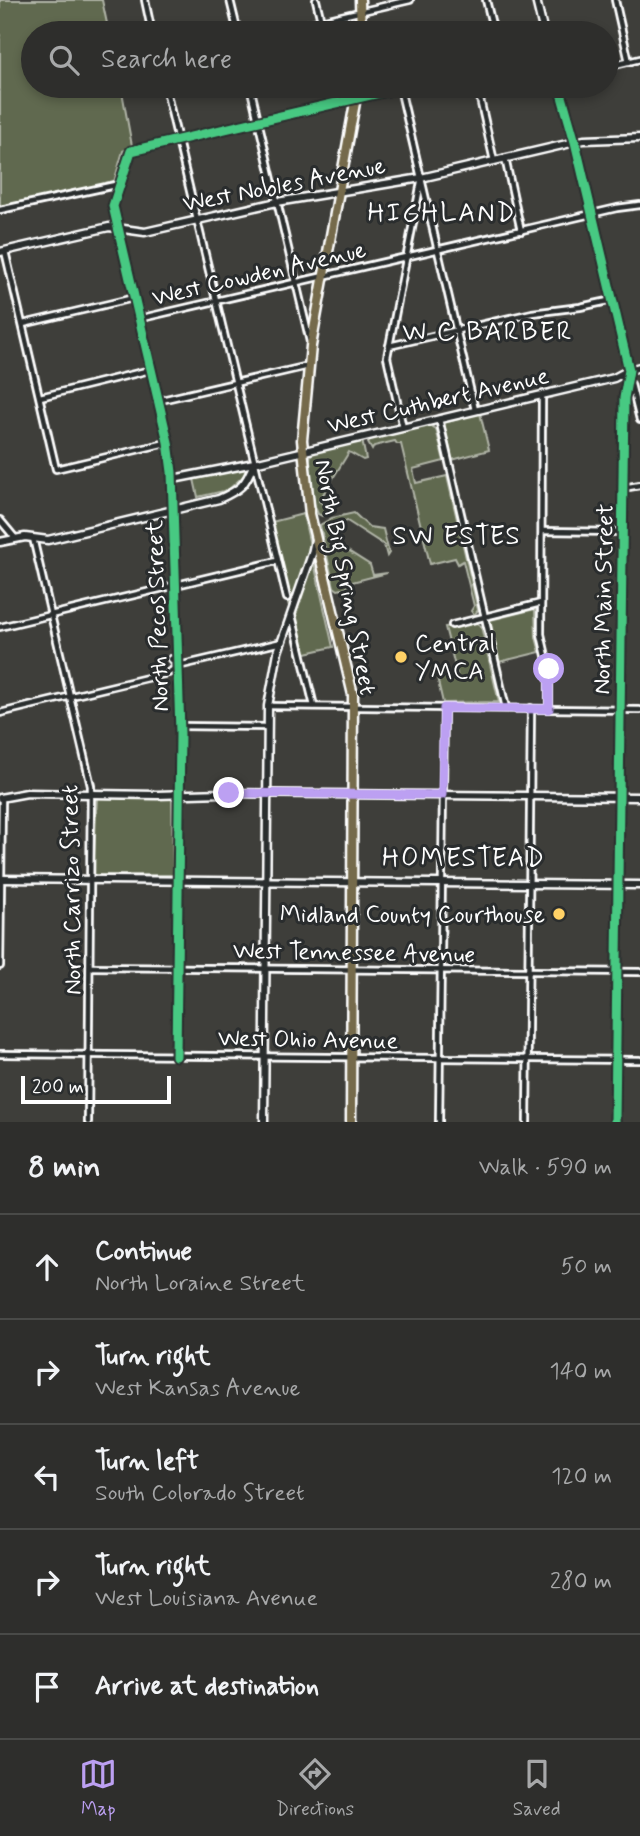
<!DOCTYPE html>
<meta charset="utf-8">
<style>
:root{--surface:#2e2e2c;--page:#3a3a38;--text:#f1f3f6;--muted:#a7a8a9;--line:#494a48;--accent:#bca0f2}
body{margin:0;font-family:Mynerve,sans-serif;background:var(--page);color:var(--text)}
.scale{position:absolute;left:21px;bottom:18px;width:150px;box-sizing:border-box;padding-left:7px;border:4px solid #fff;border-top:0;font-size:19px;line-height:24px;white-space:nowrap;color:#fff;-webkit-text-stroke:5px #2a2d2e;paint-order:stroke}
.stop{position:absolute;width:21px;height:21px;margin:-16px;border:5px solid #bca0f2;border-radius:50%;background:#fff}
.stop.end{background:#bca0f2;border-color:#fff;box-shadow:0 2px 7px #0008}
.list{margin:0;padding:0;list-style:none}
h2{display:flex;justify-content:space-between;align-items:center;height:91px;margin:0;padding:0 28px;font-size:30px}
h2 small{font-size:23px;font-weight:400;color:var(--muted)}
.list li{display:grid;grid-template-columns:46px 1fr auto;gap:21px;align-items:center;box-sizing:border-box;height:105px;padding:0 28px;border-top:2px solid var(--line)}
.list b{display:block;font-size:26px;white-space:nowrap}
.list p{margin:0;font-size:23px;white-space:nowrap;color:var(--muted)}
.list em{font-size:23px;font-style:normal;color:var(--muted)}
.icon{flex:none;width:38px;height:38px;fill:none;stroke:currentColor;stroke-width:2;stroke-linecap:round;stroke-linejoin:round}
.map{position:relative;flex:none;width:640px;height:1122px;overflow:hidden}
.search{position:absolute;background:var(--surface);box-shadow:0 4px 10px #0003;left:21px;right:21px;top:21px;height:77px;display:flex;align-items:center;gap:18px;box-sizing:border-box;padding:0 24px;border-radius:38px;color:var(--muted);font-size:26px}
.sheet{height:616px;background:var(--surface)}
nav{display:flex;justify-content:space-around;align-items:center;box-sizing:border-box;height:98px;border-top:2px solid var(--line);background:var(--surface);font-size:19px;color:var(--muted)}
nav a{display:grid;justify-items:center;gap:4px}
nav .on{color:var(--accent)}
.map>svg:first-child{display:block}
</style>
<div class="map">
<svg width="640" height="1122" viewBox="0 0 640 1122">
<rect width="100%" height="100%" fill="#3e3e3a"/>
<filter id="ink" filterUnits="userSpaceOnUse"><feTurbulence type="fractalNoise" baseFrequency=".0143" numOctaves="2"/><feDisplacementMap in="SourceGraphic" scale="14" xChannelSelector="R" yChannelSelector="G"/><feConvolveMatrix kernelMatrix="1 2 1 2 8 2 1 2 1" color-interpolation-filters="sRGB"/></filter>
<g filter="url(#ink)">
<g fill="#61694f" stroke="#b0b4a7" stroke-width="2">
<polygon points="0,0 102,0 109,33 33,33 33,86 121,86 132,146 123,151 114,182 0,208"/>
<polygon points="480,413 489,450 452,460 444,423"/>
<polygon points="430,425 436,429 444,461 413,469 416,483 447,476 478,610 474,615 471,611 474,606 463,561 458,564 455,558 430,564 401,444 397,444 395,441 374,446 372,450 368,443 370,438"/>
<path d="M362,440L366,459L363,460L349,452L319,501L333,512L322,516L318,514C312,502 305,464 312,453Z"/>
<polygon points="248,467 249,471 228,490 198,497 194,479"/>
<polygon points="354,513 369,527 383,529 389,553 387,556 384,545 347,521 330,526 334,542 370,565 373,575 387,573 348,583 347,588 338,590 334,587 320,525 332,518"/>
<polygon points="303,514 333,647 301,654 268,523"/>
<polygon points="535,609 536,637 540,652 499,662 490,620"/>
<polygon points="475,622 481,626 499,702 443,703 437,677 457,674 445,627"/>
<polygon points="97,797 172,798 173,875 93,875"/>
</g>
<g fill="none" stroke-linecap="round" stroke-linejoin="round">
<g stroke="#fff" stroke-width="10">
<g id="street">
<polyline points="145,0 152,33"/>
<polyline points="230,0 238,33"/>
<polyline points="316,0 321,21"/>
<polyline points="486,0 494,33"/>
<polyline points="615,0 629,62"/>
<polyline points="268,33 410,0"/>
<polyline points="607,67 640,59"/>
<polyline points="165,86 287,598"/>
<polyline points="250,86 310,342"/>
<polyline points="477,86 494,161"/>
<polyline points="400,88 475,410"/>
<polyline points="505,158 521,231"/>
<polyline points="0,210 120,184"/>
<polyline points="5,251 56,469 166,443"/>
<polyline points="138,319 617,208 640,205"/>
<polyline points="23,324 134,298"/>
<polyline points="389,346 532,313 580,307 613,300"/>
<polyline points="631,384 640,420"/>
<polyline points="542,395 541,634 549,669 549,709"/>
<polyline points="40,397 150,370"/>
<polyline points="157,401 308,366"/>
<polyline points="439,419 506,708"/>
<polyline points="403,428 387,357 421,182"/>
<polyline points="623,488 640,485"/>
<polyline points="0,520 15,538"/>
<polyline points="542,531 623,532"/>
<polyline points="33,538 91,786 88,1122"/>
<polyline points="292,615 314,706"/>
<polyline points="452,625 541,603"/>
<polyline points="0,627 277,561"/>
<polyline points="171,659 178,666 282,642"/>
<polyline points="268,706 640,710"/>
<polyline points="0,713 168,673 177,667"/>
<polyline points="179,726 268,727"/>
<polyline points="0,966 2,797"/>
<polyline points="90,967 640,972"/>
<polyline points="0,1054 640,1060"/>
<polyline points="176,1056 180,733 172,472 168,442 113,206 131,151 409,86"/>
<polyline points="439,1122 444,708"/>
<polyline points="527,1122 531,708"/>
</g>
</g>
<g stroke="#fff" stroke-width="11">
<g id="secondary">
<polyline points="536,0 544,33"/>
<polyline points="559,86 575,142 629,370 624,398 615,1122"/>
<polyline points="0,252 109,227 145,232 277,202 421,178 584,140 640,138"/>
<polyline points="173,479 254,463 614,378 629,370 640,367"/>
<path d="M0,542L25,537L48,540L219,499C241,489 245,486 254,463"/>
<polyline points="0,798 27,793 157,795 222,793 640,797"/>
<polyline points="0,879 640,885"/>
<polyline points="264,1122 268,706 278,652 312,554 315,540"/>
</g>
</g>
<g stroke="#fff" stroke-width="13">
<g id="highway">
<polyline points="360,0 361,33"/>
<polyline points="351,1122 353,695 310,514 302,440 311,346 358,86"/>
</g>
</g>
<use href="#street" stroke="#2a2d2e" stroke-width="4.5"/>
<use href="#secondary" stroke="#2a2d2e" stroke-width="6"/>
<use href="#highway" stroke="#756b4b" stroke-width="8"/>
<g stroke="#2a2d2e" stroke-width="13">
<g id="cycleway">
<polyline points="559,86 575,142 629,370 624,398 615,1122"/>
<polyline points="176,1056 180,733 172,472 168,442 113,206 131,151 409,86"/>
</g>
</g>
<use href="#cycleway" stroke="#46c982" stroke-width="9"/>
</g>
</g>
<g fill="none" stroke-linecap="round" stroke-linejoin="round" filter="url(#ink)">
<polyline stroke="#bca0f2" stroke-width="9" points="229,793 442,795 444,708 549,709 549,669"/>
</g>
<g fill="#ffd166" stroke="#2a2d2e" stroke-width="2.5">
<circle cx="401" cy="657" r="7"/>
<circle cx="559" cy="914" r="7"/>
</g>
<g text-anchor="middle" stroke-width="6" stroke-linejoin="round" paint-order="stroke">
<g font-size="24" fill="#fff" stroke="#2a2d2e">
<text transform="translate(284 184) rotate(-11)" y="8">West Nobles Avenue</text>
<text transform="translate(259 273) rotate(-13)" y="8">West Cowden Avenue</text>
<text transform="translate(438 400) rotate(-13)" y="8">West Cuthbert Avenue</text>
<text transform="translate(346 577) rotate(79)" y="8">North Big Spring Street</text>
<text transform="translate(603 599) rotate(-89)" y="8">North Main Street</text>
<text transform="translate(157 616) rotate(-92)" y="8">North Pecos Street</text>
<text transform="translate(71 890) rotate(-91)" y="8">North Carrizo Street</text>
<text transform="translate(354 952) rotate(1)" y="8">West Tennessee Avenue</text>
<text transform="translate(308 1039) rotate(1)" y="8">West Ohio Avenue</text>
</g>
<g font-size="24" fill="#fff" stroke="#2a2d2e" text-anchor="start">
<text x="415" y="651">Central<tspan x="415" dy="28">YMCA</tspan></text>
<text x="545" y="922" text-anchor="end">Midland County Courthouse</text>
</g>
<g font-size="26" letter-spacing="2" fill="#fff" stroke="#2a2d2e">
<text x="442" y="221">HIGHLAND</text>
<text x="488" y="340">W C BARBER</text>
<text x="457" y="544">SW ESTES</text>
<text x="464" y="866">HOMESTEAD</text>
</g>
</g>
</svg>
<div class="scale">200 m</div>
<div class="stop" style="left:549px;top:669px"></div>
<div class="stop end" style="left:229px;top:793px"></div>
<div class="search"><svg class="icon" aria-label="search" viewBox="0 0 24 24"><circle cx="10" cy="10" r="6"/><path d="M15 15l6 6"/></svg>Search here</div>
</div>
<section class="sheet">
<h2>8 min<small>Walk · 590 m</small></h2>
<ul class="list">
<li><svg class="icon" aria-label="ahead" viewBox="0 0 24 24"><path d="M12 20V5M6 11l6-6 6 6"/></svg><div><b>Continue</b><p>North Loraine Street</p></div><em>50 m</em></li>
<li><svg class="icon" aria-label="right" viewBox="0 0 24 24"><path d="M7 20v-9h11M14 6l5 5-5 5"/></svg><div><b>Turn right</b><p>West Kansas Avenue</p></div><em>140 m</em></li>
<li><svg class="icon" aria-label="left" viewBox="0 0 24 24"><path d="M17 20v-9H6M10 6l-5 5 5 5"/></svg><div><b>Turn left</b><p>South Colorado Street</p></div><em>120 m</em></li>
<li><svg class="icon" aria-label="right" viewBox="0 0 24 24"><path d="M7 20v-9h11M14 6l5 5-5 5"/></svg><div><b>Turn right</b><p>West Louisiana Avenue</p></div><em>280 m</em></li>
<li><svg class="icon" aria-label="arrive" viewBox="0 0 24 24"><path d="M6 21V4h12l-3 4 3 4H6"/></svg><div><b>Arrive at destination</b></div></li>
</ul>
</section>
<nav>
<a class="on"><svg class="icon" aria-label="map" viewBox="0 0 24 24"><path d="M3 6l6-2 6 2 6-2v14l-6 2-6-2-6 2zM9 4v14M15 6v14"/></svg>Map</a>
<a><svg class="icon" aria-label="directions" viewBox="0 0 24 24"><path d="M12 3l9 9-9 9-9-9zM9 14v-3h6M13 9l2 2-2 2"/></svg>Directions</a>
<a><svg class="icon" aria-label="saved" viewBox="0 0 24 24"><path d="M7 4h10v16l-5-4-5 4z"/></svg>Saved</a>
</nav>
